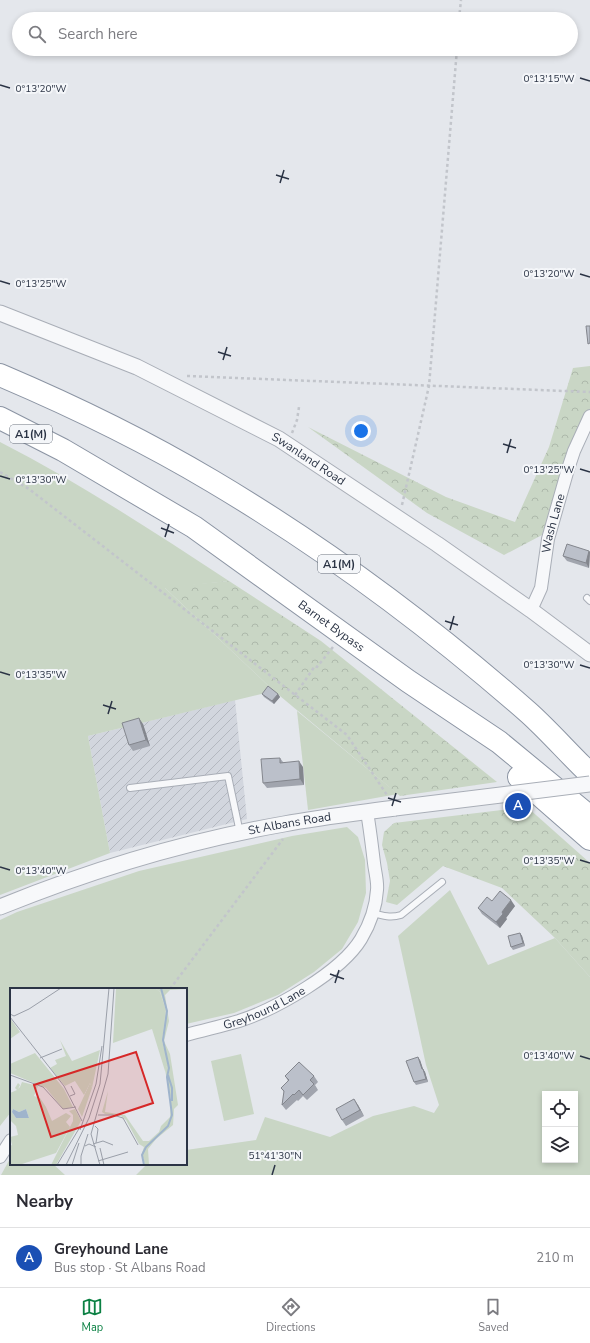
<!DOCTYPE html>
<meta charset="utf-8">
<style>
:root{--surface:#fff;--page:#f2f2f3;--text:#2b2b33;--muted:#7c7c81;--line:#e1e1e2;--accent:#0b8043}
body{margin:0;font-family:"Nunito Sans",sans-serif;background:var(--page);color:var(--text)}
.controls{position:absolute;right:12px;bottom:12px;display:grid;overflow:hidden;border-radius:0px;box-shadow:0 2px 6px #0003}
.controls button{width:36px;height:36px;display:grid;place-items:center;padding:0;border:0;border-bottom:1px solid var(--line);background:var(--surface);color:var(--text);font:20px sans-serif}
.you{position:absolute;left:361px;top:431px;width:14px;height:14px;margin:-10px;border:3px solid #fff;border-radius:50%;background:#1a73e8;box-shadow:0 0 0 6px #1a73e833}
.badge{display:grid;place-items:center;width:26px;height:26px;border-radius:50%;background:var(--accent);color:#fff;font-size:13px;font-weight:700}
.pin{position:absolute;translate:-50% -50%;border:2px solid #fff;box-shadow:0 1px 4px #0006}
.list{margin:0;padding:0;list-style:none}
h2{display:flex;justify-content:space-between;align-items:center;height:52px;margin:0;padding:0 16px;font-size:17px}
h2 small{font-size:13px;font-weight:400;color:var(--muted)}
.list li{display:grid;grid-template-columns:26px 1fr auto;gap:12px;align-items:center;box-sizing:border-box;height:60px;padding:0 16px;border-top:1px solid var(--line)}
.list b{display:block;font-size:15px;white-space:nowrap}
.list p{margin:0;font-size:13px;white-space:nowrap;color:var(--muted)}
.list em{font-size:13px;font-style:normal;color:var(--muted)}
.icon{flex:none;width:22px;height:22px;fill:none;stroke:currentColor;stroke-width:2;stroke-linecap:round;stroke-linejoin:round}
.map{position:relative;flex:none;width:590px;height:1175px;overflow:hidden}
.search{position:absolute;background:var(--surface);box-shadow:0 2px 6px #0003;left:12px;right:12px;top:12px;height:44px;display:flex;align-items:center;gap:10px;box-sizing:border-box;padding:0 14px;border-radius:22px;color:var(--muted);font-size:15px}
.sheet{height:112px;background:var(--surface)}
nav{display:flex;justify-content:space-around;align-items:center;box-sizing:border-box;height:56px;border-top:1px solid var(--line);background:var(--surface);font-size:11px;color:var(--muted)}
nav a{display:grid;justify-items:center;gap:2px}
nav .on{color:var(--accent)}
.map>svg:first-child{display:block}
</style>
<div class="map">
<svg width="590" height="1175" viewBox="0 0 590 1175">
<defs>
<pattern id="industrial-furrows" width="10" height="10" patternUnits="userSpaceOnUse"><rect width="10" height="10" fill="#d2d6de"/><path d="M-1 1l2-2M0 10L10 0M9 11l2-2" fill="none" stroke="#b4b8c0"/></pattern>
<pattern id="forest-crowns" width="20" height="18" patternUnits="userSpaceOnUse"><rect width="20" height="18" fill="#c9d6c5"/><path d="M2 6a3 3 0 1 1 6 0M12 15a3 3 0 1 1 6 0" fill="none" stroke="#adb8ab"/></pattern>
</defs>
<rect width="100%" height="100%" fill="#e4e7ec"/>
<polygon fill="url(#industrial-furrows)" points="235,700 247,819 110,853 88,736"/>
<g fill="#c9d6c5" fill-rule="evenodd">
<path d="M0,442C80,483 154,532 229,581L165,588L274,691L88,736L110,853L0,895Z"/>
<polygon points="297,711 398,794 308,810"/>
<polygon points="347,827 358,837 365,860 366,893 358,922 342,949 314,972 278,995 234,1013 186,1024 186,989 11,989 11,1112 0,1126 0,920 17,912 139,871 292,836"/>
<path d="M450,890L488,965L555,938L590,977V1175H136L147,1164H186V1150L256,1140L265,1117L330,1137L373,1116L414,1106L434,1113L439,1105L426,1065L398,936ZM545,1094H575V1160H545Z"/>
<polygon points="241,1054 254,1114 224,1121 211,1061"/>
<polygon points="11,1157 11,1164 53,1164 65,1175 1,1175"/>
</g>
<g fill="url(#forest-crowns)">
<polygon points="590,366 590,409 567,456 542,535 504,555 427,513 308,427 446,497 515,522 549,447 573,368"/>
<polygon points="229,581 321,641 497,782 400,796 274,691 164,587"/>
<polygon points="527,807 590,863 590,977 555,938 502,888 443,866 397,905 386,902 390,881 387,863 382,845 384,832 394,823"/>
</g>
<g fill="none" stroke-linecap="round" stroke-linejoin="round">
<g stroke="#a9aeb7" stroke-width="8">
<g id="service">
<polyline points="587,598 590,601"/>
<polyline points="130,788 228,776 240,833"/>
<path d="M373,913C383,916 391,918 401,915L442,882"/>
</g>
</g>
<g stroke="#a9aeb7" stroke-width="14">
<g id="minor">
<path id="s1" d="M531,610L541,588L548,539L568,469L574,451L590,416"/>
<path id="s2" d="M186,1035C204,1030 222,1026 239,1021C276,1009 341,972 361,939C370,924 376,908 377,890C378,882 375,872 374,863C372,846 370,829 367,812"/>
<polyline points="0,1157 11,1140"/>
</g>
</g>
<g stroke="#a9aeb7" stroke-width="17">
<g id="tertiary">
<path id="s3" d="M0,313L137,367L279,439L437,544L531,610L590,654"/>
<path id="s4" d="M0,907C91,870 187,841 284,824C321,817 358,813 395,808"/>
</g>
</g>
<g stroke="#8b94a3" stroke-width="24">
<g id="motorway">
<path d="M0,375C73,406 145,441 212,481C325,548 431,627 529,713C550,732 569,754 590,774"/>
<path id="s5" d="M0,418L63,450L194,527L408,681L499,742L590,817"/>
<polyline points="519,777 590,839"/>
</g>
</g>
<g stroke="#c2c5cb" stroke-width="2.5" stroke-dasharray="3 3" stroke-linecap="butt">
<polyline points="459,19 461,0"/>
<polyline points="187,376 590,392"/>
<polyline points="292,433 297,420 299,407"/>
<polyline points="0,472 29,489 347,735 387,795"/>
<polyline points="402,505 429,386 457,49"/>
<polyline points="295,695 315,666 317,667 333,647"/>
<polyline points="170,989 283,839"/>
</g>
<use href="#service" stroke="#f7f8fa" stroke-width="6"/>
<use href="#minor" stroke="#f7f8fa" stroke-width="12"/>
<use href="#tertiary" stroke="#f7f8fa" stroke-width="15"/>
<use href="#motorway" stroke="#fff" stroke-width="22"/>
<g stroke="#a9aeb7" stroke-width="17" stroke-linecap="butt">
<polyline id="tertiary-bridge" points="395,808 590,784"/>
</g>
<use href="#tertiary-bridge" stroke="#f7f8fa" stroke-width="15"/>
</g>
<g fill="#a1a5ae">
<polygon points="589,551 590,552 589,568 567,561 563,556"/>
<polygon points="262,694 278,694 280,697 274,704 264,697"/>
<polygon points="143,724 150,746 133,751 129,745"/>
<polygon points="280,758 283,762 303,767 304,785 267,788 263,783"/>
<polygon points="492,901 515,906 506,918 507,919 500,928 482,914 478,908"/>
<polygon points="520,933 522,936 525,946 513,950 511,947"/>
<polygon points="420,1060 423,1069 425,1072 428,1082 416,1085 414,1082"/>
<polygon points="285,1076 314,1076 318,1082 315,1085 318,1090 307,1100 303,1096 298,1101 297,1100 286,1110 282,1105 284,1092 281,1088 288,1081"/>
<polygon points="358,1105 364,1116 346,1126 342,1120"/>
</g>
<g fill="#83868d">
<polygon points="589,551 590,552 589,568 586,563"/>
<polygon points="278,694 280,697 274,704 272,701"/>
<polygon points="139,718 143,724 150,746 146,740"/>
<polygon points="299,761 303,767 304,785 300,779"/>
<polygon points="511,900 515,906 506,918 507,919 500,928 496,922 502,912"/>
<polygon points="520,933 522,936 525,946 523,943"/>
<polygon points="418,1057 420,1060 424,1072 422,1069"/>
<polygon points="423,1069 425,1072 428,1082 426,1079"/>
<polygon points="354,1099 358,1105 364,1116 360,1110"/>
</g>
<g fill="#bbc0ca" stroke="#83868d">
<polygon points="586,326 590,326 590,343 588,344"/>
<polygon points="567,544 589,551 586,563 563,556"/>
<polygon points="268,686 278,694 272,701 262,694"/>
<polygon points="139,718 146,740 129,745 122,723"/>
<polygon points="280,758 280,763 299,761 300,779 263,783 261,759"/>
<polygon points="500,891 511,900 502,912 503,914 496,922 478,908 487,897 492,901"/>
<polygon points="520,933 523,943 511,947 508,936"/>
<polygon points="418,1057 422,1069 423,1069 426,1079 414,1082 406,1061"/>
<polygon points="299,1062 314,1076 310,1080 314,1084 303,1095 299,1090 294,1095 293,1094 282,1105 284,1091 281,1088 289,1080 285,1076"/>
<polygon points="354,1099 360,1110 342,1120 336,1109"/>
</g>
<path fill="none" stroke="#2b3445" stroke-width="1.5" d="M580,78L590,81M0,85L10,88M276,175L289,179M280,183L284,170M580,274L590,277M0,281L10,284M218,352L231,356M223,360L227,347M503,444L516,448M507,453L511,439M580,469L590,472M0,476L10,479M161,528L174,533M165,537L169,524M445,621L458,625M450,630L454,616M580,665L590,668M0,672L10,675M103,705L116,709M108,714L112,701M388,798L401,802M392,806L396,793M580,860L590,863M0,867L10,870M330,974L344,979M335,983L339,970M580,1056L590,1059M272,1175L275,1165"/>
<g text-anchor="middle" stroke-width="4" stroke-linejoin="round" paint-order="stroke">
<g fill="#f4f6f9" stroke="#676e7b" stroke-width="1">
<rect x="10" y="425" width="42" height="18" rx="3"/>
<rect x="318" y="555" width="42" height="18" rx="3"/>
</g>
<g font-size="11" font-weight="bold" fill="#2b3445">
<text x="31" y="438">A1(M)</text>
<text x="339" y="568">A1(M)</text>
</g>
<g font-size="12" fill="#2b3445" stroke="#f4f6f9">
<text dy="4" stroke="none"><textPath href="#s3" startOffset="342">Swanland Road</textPath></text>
<text dy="4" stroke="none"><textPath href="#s1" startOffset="90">Wash Lane</textPath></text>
<text dy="4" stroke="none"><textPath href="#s5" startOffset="392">Barnet Bypass</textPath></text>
<text dy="4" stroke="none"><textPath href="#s4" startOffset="302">St Albans Road</textPath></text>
<text dy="4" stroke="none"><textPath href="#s2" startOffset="83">Greyhound Lane</textPath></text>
</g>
</g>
<g transform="translate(10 988)">
<rect width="177" height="177" fill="#e4e7ec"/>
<path d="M106,0H145L150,4L156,22L152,53L158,75L155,83L142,41L103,55ZM50,52L62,73L90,62L82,100L80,95L74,107L65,93L55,98L40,80L47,76L45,72L56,68ZM25,65L54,101L63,119L53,121L36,100L0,85V76ZM12,94L28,98L24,108L30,110L36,119L42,133L56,125L61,128L56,134L60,139L46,165L9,177H0V158L2,157L0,149L8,147L6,138L0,132V105L7,102L5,100L8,95L10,97L8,101L10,99ZM3,121L9,124L16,121L19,130H6L2,124Z" fill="#c9d6c5" fill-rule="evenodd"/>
<path d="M145,0L177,1L160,2L155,7L159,33L154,53L160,66L168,117L164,121L163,137L146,151L138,161L139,177H135L132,165L134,159L129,156L116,132L111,128L95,126L92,124L98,103L95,124L115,127L133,153H139L149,144L151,138L160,129L161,112L155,82L158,75L152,53L156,22L150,4ZM80,95L82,100L72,129L68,121ZM65,121L71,133L46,177H41L63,133V127L59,123Z" fill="#c9d6c5"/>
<path d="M0,30L10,44L0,51Z" fill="#c9d6c5"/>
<path d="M3,121L9,124L16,121L19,130H6L2,124Z" fill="#9fb4cc"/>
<path fill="none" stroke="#9fb4cc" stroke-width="2" d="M158,87L162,100V113M134,177L132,167L136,159L158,138L162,127L157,89L159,80L153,52L157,23L151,0"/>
<path fill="none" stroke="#9a9fa9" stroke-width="1" d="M0,26L4,28L19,21L51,0M0,29L54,98L72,133M30,70L52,61M0,87L33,99L53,121L66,119M60,108L65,106L61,98M88,127H103L113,130L128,157M85,138L88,141L86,155M70,142L86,96L92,58M83,156L93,153L103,157M75,158L79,156L86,159M90,160L94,177M88,173L118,164M47,177L70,139M56,177L79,130L90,96L99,0M62,177L69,155M71,177V168L78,146M90,177L81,146L98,86L104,0"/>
<path fill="#d62828" fill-opacity="0.15" stroke="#d62828" stroke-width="2" d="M126,64L143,115L41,149L24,97Z"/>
<rect width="177" height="177" fill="none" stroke="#2b3445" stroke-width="2"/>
</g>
<g font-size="10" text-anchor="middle" fill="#2b3445" stroke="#f4f6f9" stroke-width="4" stroke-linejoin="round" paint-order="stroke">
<text x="549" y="82">0°13'15"W</text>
<text x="41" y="92">0°13'20"W</text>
<text x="549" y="277">0°13'20"W</text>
<text x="41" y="287">0°13'25"W</text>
<text x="549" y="473">0°13'25"W</text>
<text x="41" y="483">0°13'30"W</text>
<text x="549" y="668">0°13'30"W</text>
<text x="41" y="678">0°13'35"W</text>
<text x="549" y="864">0°13'35"W</text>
<text x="41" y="874">0°13'40"W</text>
<text x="549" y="1059">0°13'40"W</text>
<text x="275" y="1159">51°41'30"N</text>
</g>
</svg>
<div class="controls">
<button><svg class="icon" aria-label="locate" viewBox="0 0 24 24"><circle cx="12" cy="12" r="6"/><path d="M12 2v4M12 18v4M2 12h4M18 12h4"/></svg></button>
<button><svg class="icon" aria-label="layers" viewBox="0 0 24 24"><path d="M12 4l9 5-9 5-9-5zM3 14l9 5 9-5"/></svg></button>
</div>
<div class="you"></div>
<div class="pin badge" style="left:518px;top:806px;background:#1a4fb4">A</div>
<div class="search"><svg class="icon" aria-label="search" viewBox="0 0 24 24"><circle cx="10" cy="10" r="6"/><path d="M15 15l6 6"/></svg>Search here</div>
</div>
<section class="sheet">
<h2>Nearby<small></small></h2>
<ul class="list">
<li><span class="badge" style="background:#1a4fb4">A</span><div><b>Greyhound Lane</b><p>Bus stop · St Albans Road</p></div><em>210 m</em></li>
</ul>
</section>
<nav>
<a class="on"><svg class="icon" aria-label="map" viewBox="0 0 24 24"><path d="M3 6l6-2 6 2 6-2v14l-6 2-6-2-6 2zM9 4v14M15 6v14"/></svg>Map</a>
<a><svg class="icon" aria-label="directions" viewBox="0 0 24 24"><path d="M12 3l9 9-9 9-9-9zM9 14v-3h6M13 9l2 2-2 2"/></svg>Directions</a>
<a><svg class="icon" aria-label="saved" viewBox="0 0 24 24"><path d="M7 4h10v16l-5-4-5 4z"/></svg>Saved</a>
</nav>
